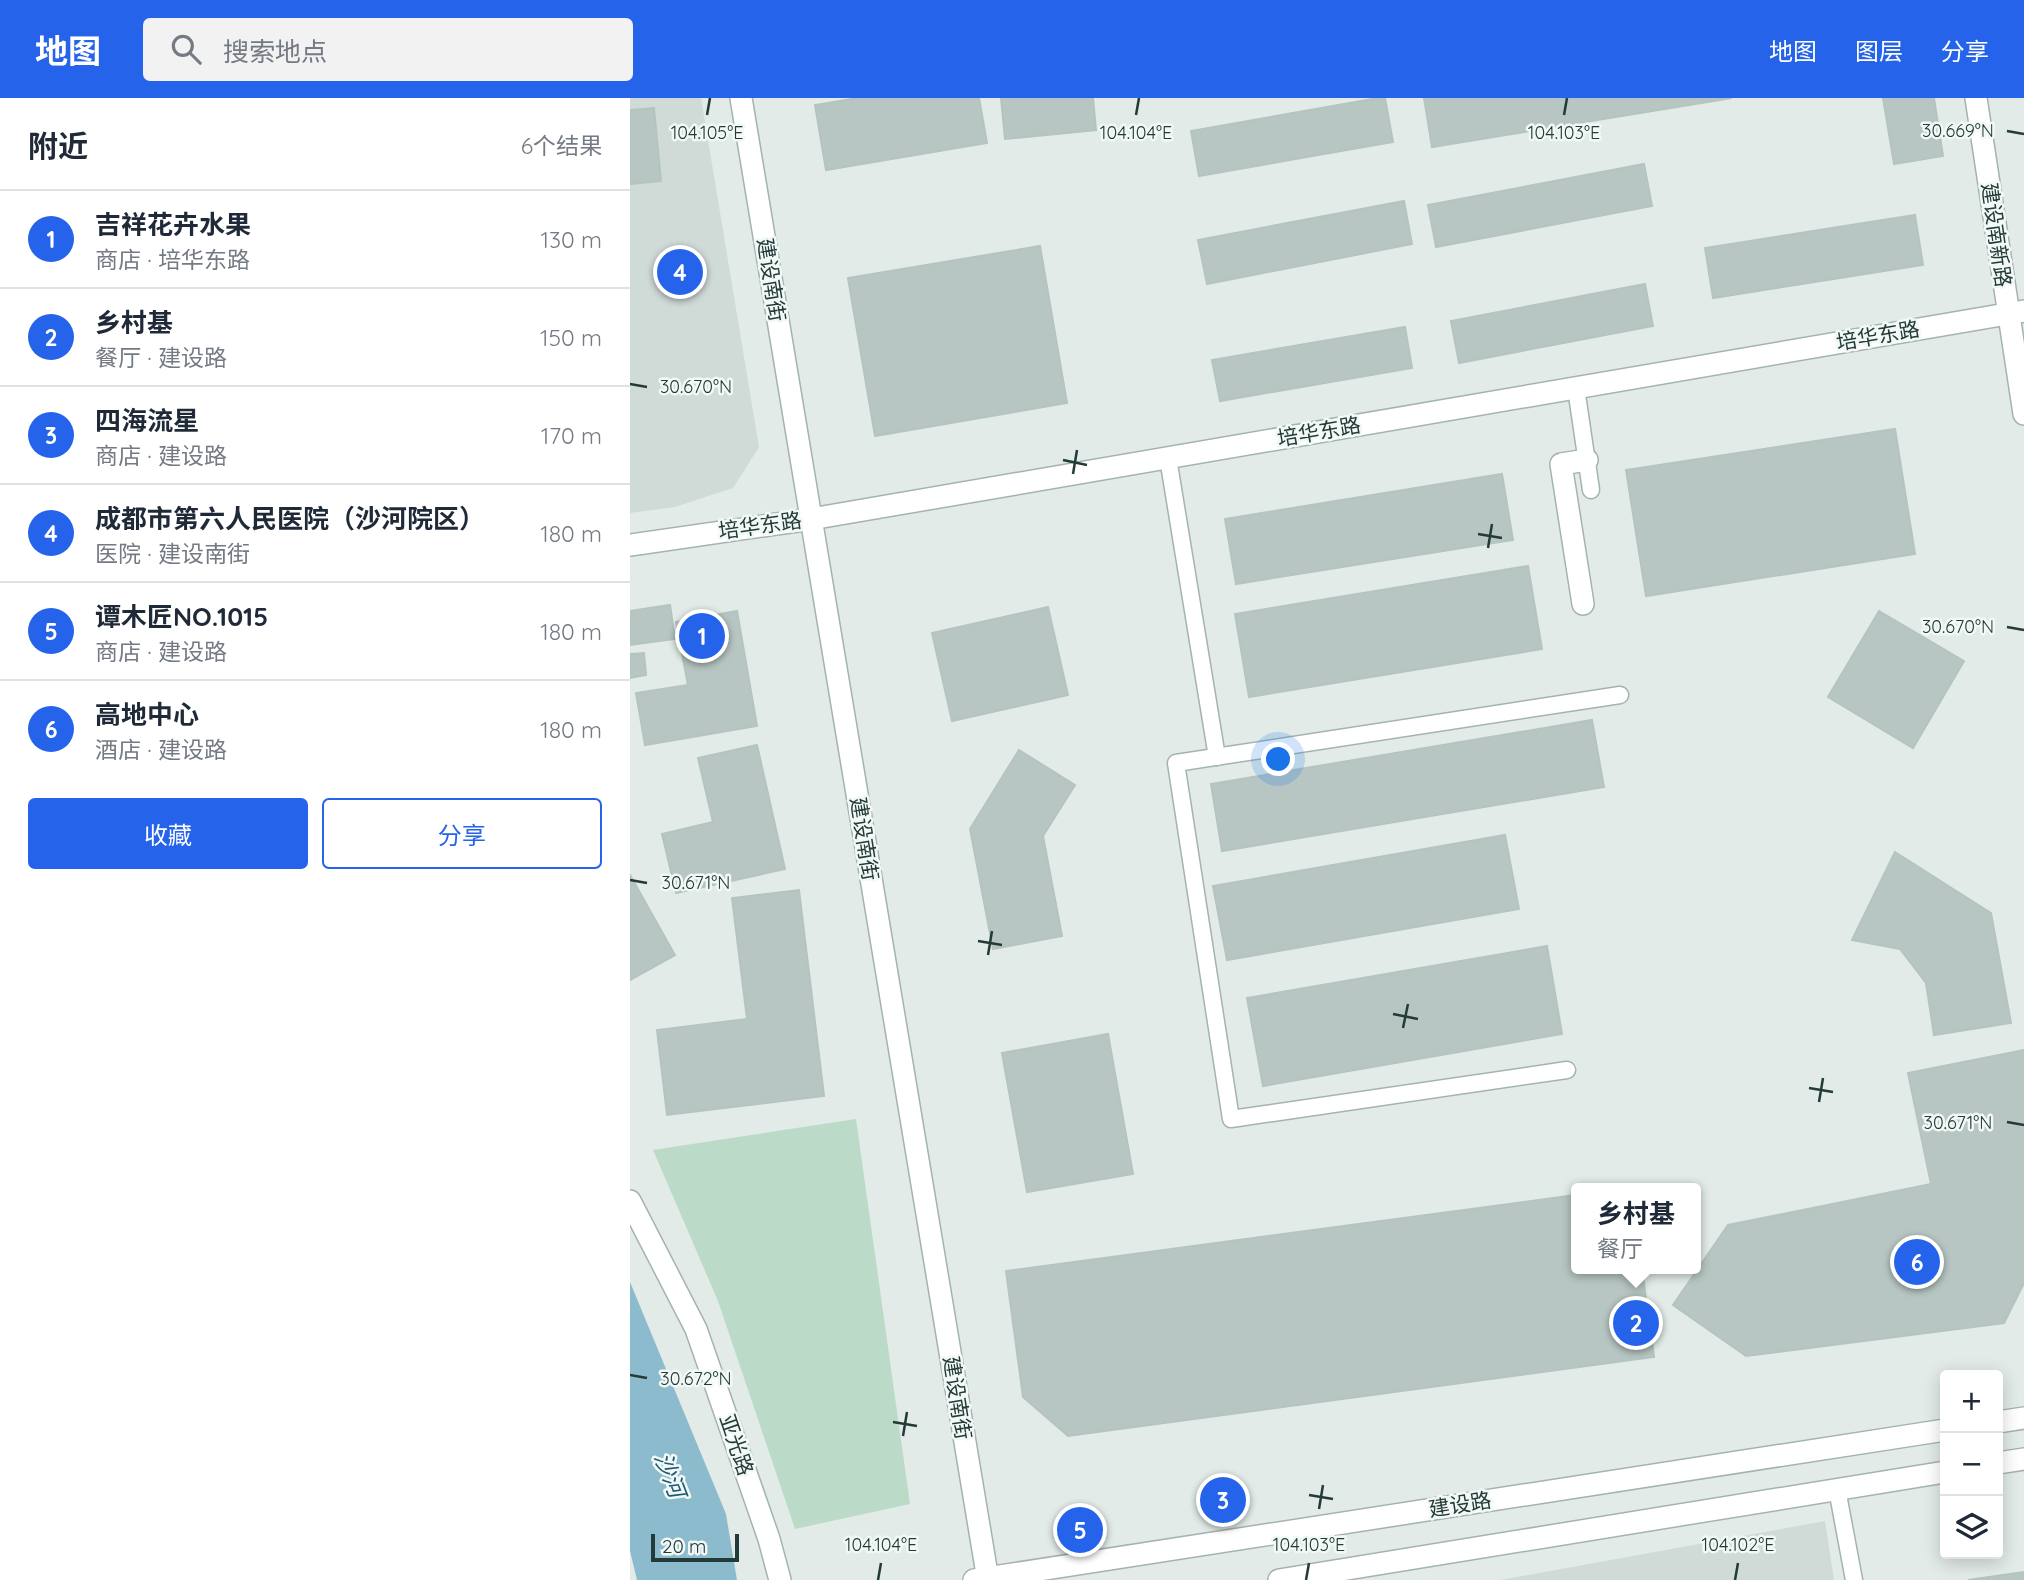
<!DOCTYPE html>
<html lang="zh">
<meta charset="utf-8">
<style>
:root{--surface:#fff;--page:#f2f2f3;--text:#1f2937;--muted:#747a83;--line:#e0e1e3;--accent:#2563eb}
body{margin:0;font-family:Quicksand,"Noto Sans SC",sans-serif;background:var(--page);color:var(--text)}
.controls{position:absolute;right:21px;bottom:21px;display:grid;overflow:hidden;border-radius:7px;box-shadow:0 4px 18px #0003}
.controls button{width:63px;height:63px;display:grid;place-items:center;padding:0;border:0;border-bottom:2px solid var(--line);background:var(--surface);color:var(--text);font:35px sans-serif}
.scale{position:absolute;left:21px;bottom:18px;width:88px;box-sizing:border-box;padding-left:7px;border:4px solid #233b38;border-top:0;font-size:19px;line-height:24px;white-space:nowrap;color:#233b38;-webkit-text-stroke:5px #f2f8f6;paint-order:stroke}
.you{position:absolute;left:649px;top:662px;width:24px;height:24px;margin:-18px;border:5px solid #fff;border-radius:50%;background:#1a73e8;box-shadow:0 0 0 10px #1a73e833}
.badge{display:grid;place-items:center;width:46px;height:46px;border-radius:50%;background:var(--accent);color:#fff;font-size:23px;font-weight:700}
.pin{position:absolute;translate:-50% -50%;border:4px solid #fff;box-shadow:0 2px 7px #0006}
.popup{position:absolute;left:941px;top:1085px;width:130px;height:91px;box-sizing:border-box;display:grid;place-content:center;border-radius:7px;background:var(--surface);filter:drop-shadow(0 2px 5px #0005);font-size:23px;white-space:nowrap;color:var(--muted)}
.popup b{font-size:26px;color:var(--text)}
.popup::after{content:'';position:absolute;left:50%;top:100%;margin-left:-14px;border:14px solid transparent;border-top-color:var(--surface)}
.list{margin:0;padding:0;list-style:none}
h2{display:flex;justify-content:space-between;align-items:center;height:91px;margin:0;padding:0 28px;font-size:30px}
h2 small{font-size:23px;font-weight:400;color:var(--muted)}
.list li{display:grid;grid-template-columns:46px 1fr auto;gap:21px;align-items:center;box-sizing:border-box;height:98px;padding:0 28px;border-top:2px solid var(--line)}
.list b{display:block;font-size:26px;white-space:nowrap}
.list p{margin:0;font-size:23px;white-space:nowrap;color:var(--muted)}
.list em{font-size:23px;font-style:normal;color:var(--muted)}
.actions{display:flex;gap:14px;padding:21px 28px}
.actions a{flex:1;padding:16px 0;border:2px solid var(--accent);border-radius:7px;text-align:center;font-size:24px;color:var(--accent)}
.actions .main{background:var(--accent);color:#fff}
.icon{flex:none;width:38px;height:38px;fill:none;stroke:currentColor;stroke-width:2;stroke-linecap:round;stroke-linejoin:round}
.map{position:relative;flex:none;width:1394px;height:1482px;overflow:hidden}
header{display:flex;align-items:center;gap:42px;box-sizing:border-box;height:98px;padding:0 35px;background:var(--accent);color:#fff}
header strong{font-size:33px}
nav{display:flex;gap:38px;margin-inline-start:auto;font-size:24px}
.search{width:490px;height:63px;background:var(--page);display:flex;align-items:center;gap:18px;box-sizing:border-box;padding:0 24px;border-radius:7px;color:var(--muted);font-size:26px}
main{display:flex}
aside{flex:1;background:var(--surface)}
.map>svg:first-child{display:block}
</style>
<header>
<strong>地图</strong>
<div class="search"><svg class="icon" aria-label="search" viewBox="0 0 24 24"><circle cx="10" cy="10" r="6"/><path d="M15 15l6 6"/></svg>搜索地点</div>
<nav><a>地图</a><a>图层</a><a>分享</a></nav>
</header>
<main>
<aside>
<h2>附近<small>6个结果</small></h2>
<ul class="list">
<li><span class="badge">1</span><div><b>吉祥花卉水果</b><p>商店 · 培华东路</p></div><em>130 m</em></li>
<li><span class="badge">2</span><div><b>乡村基</b><p>餐厅 · 建设路</p></div><em>150 m</em></li>
<li><span class="badge">3</span><div><b>四海流星</b><p>商店 · 建设路</p></div><em>170 m</em></li>
<li><span class="badge">4</span><div><b>成都市第六人民医院（沙河院区）</b><p>医院 · 建设南街</p></div><em>180 m</em></li>
<li><span class="badge">5</span><div><b>谭木匠NO.1015</b><p>商店 · 建设路</p></div><em>180 m</em></li>
<li><span class="badge">6</span><div><b>高地中心</b><p>酒店 · 建设路</p></div><em>180 m</em></li>
</ul>
<div class="actions"><a class="main">收藏</a><a>分享</a></div>
</aside>
<div class="map">
<svg width="1394" height="1482" viewBox="0 0 1394 1482">
<rect width="100%" height="100%" fill="#e2ebe8"/>
<g fill="#d0dbd7">
<polygon points="0,0 71,0 129,349 103,390 45,409 0,415"/>
<polygon points="1195,1423 1204,1482 870,1482"/>
</g>
<polygon fill="#bbdbc8" points="226,1021 280,1406 165,1431 88,1203 23,1052"/>
<polygon fill="#8cbbce" points="0,1184 96,1416 107,1482 7,1482 0,1453"/>
<g fill="#b7c6c2" stroke="#b4c4c0" stroke-width="2">
<polygon points="228,0 349,0 357,45 196,72 185,7"/>
<polygon points="371,0 463,0 466,32 375,41"/>
<polygon points="748,0 755,0 763,44 569,78 561,33"/>
<polygon points="794,0 1102,0 802,49"/>
<polygon points="1253,0 1304,0 1313,58 1264,66"/>
<polygon points="24,10 31,83 0,86 0,12"/>
<polygon points="1014,66 1022,108 806,149 798,107"/>
<polygon points="774,103 782,146 577,186 568,142"/>
<polygon points="1285,117 1293,167 1083,200 1075,150"/>
<polygon points="410,148 437,305 245,338 218,180"/>
<polygon points="1015,186 1023,228 829,265 821,223"/>
<polygon points="775,229 782,270 590,303 582,262"/>
<polygon points="1265,331 1285,456 1016,498 996,372"/>
<polygon points="872,376 883,442 606,486 595,421"/>
<polygon points="898,468 912,551 619,599 605,516"/>
<polygon points="40,507 45,541 0,547 0,513"/>
<polygon points="418,509 438,597 322,623 302,535"/>
<polygon points="107,513 127,628 15,647 6,595 58,587 46,524"/>
<polygon points="1249,513 1334,563 1283,650 1198,599"/>
<polygon points="14,555 16,577 0,580 0,556"/>
<polygon points="962,622 974,689 592,753 581,686"/>
<polygon points="127,647 155,771 46,795 32,736 83,724 68,660"/>
<polygon points="389,652 445,687 413,738 432,838 363,851 340,731"/>
<polygon points="875,737 889,811 597,862 583,788"/>
<polygon points="1265,754 1361,815 1381,925 1304,937 1296,885 1270,851 1222,842"/>
<polygon points="0,777 45,857 0,882"/>
<polygon points="169,792 194,998 37,1017 27,932 117,921 102,800"/>
<polygon points="917,848 932,936 633,988 617,900"/>
<polygon points="478,936 503,1076 397,1094 372,955"/>
<polygon points="1394,952 1394,1185 1374,1225 1116,1258 1043,1207 1098,1127 1301,1086 1278,975"/>
<polygon points="946,1097 946,1171 1012,1171 1024,1259 438,1338 393,1299 376,1173"/>
<polygon points="1394,1474 1394,1482 1338,1482"/>
</g>
<g fill="none" stroke-linecap="round" stroke-linejoin="round">
<g stroke="#a5b3b0" stroke-width="19">
<g id="service">
<polyline points="946,290 961,392"/>
<polyline points="538,360 587,659"/>
<polyline points="937,972 601,1021 546,665 990,597"/>
<polyline points="1207,1391 1224,1482"/>
</g>
</g>
<g stroke="#a5b3b0" stroke-width="24">
<polyline id="pedestrian" points="953,506 931,366 957,362"/>
</g>
<g stroke="#a5b3b0" stroke-width="24">
<g id="minor">
<polyline points="111,0 358,1482"/>
<polyline points="0,447 181,421 1394,213"/>
<polyline points="0,1103 66,1231 139,1441 150,1482"/>
</g>
</g>
<g stroke="#a5b3b0" stroke-width="24">
<g id="tertiary">
<polyline points="1346,0 1394,316"/>
<polyline points="1368,1324 1394,1320"/>
<polyline points="1368,1365 1394,1361"/>
<polyline points="344,1482 1315,1332"/>
<polyline points="649,1482 1315,1374"/>
</g>
</g>
<use href="#service" stroke="#fff" stroke-width="16"/>
<use href="#pedestrian" stroke="#fff" stroke-width="21"/>
<use href="#minor" stroke="#fff" stroke-width="21"/>
<use href="#tertiary" stroke="#fff" stroke-width="21"/>
</g>
<path fill="none" stroke="#233b38" stroke-width="2.5" d="M77,17L80,0M506,17L509,0M934,17L937,0M1377,33L1394,36M0,286L17,289M433,362L457,367M443,376L447,352M848,436L872,440M858,450L862,426M1377,529L1394,532M0,782L17,785M348,843L372,847M358,857L362,833M763,916L788,921M773,930L778,906M1179,990L1203,994M1189,1004L1193,980M1377,1024L1394,1027M0,1277L17,1280M263,1324L287,1328M273,1338L277,1314M679,1397L703,1401M689,1411L693,1387M248,1482L251,1465M676,1482L679,1465M1105,1482L1108,1465"/>
<g text-anchor="middle" stroke-width="5" stroke-linejoin="round" paint-order="stroke">
<g font-size="21" fill="#233b38" stroke="#f2f8f6">
<text transform="translate(1366 137) rotate(82)" y="7">建设南新路</text>
<text transform="translate(141 182) rotate(81)" y="7">建设南街</text>
<text transform="translate(1248 238) rotate(-10)" y="7">培华东路</text>
<text transform="translate(689 334) rotate(-10)" y="7">培华东路</text>
<text transform="translate(130 428) rotate(-8)" y="7">培华东路</text>
<text transform="translate(234 741) rotate(81)" y="7">建设南街</text>
<text transform="translate(327 1300) rotate(81)" y="7">建设南街</text>
<text transform="translate(106 1347) rotate(71)" y="7">亚光路</text>
<text transform="translate(830 1407) rotate(-9)" y="7">建设路</text>
</g>
<g font-size="23" font-style="italic" fill="#205a74" stroke="#f2f8f6">
<text transform="translate(40 1377) rotate(69)" y="8">沙河</text>
</g>
</g>
<g font-size="18" text-anchor="middle" fill="#233b38" stroke="#f2f8f6" stroke-width="5" stroke-linejoin="round" paint-order="stroke">
<text x="1328" y="39">30.669°N</text>
<text x="77" y="41">104.105°E</text>
<text x="506" y="41">104.104°E</text>
<text x="934" y="41">104.103°E</text>
<text x="66" y="295">30.670°N</text>
<text x="1328" y="535">30.670°N</text>
<text x="66" y="791">30.671°N</text>
<text x="1328" y="1031">30.671°N</text>
<text x="66" y="1287">30.672°N</text>
<text x="251" y="1453">104.104°E</text>
<text x="679" y="1453">104.103°E</text>
<text x="1108" y="1453">104.102°E</text>
</g>
</svg>
<div class="controls">
<button>+</button>
<button>−</button>
<button><svg class="icon" aria-label="layers" viewBox="0 0 24 24"><path d="M12 4l9 5-9 5-9-5zM3 14l9 5 9-5"/></svg></button>
</div>
<div class="scale">20 m</div>
<div class="you"></div>
<div class="pin badge" style="left:72px;top:538px">1</div>
<div class="pin badge" style="left:1006px;top:1225px">2</div>
<div class="popup"><b>乡村基</b>餐厅</div>
<div class="pin badge" style="left:593px;top:1402px">3</div>
<div class="pin badge" style="left:50px;top:174px">4</div>
<div class="pin badge" style="left:450px;top:1432px">5</div>
<div class="pin badge" style="left:1287px;top:1164px">6</div>
</div>
</main>
